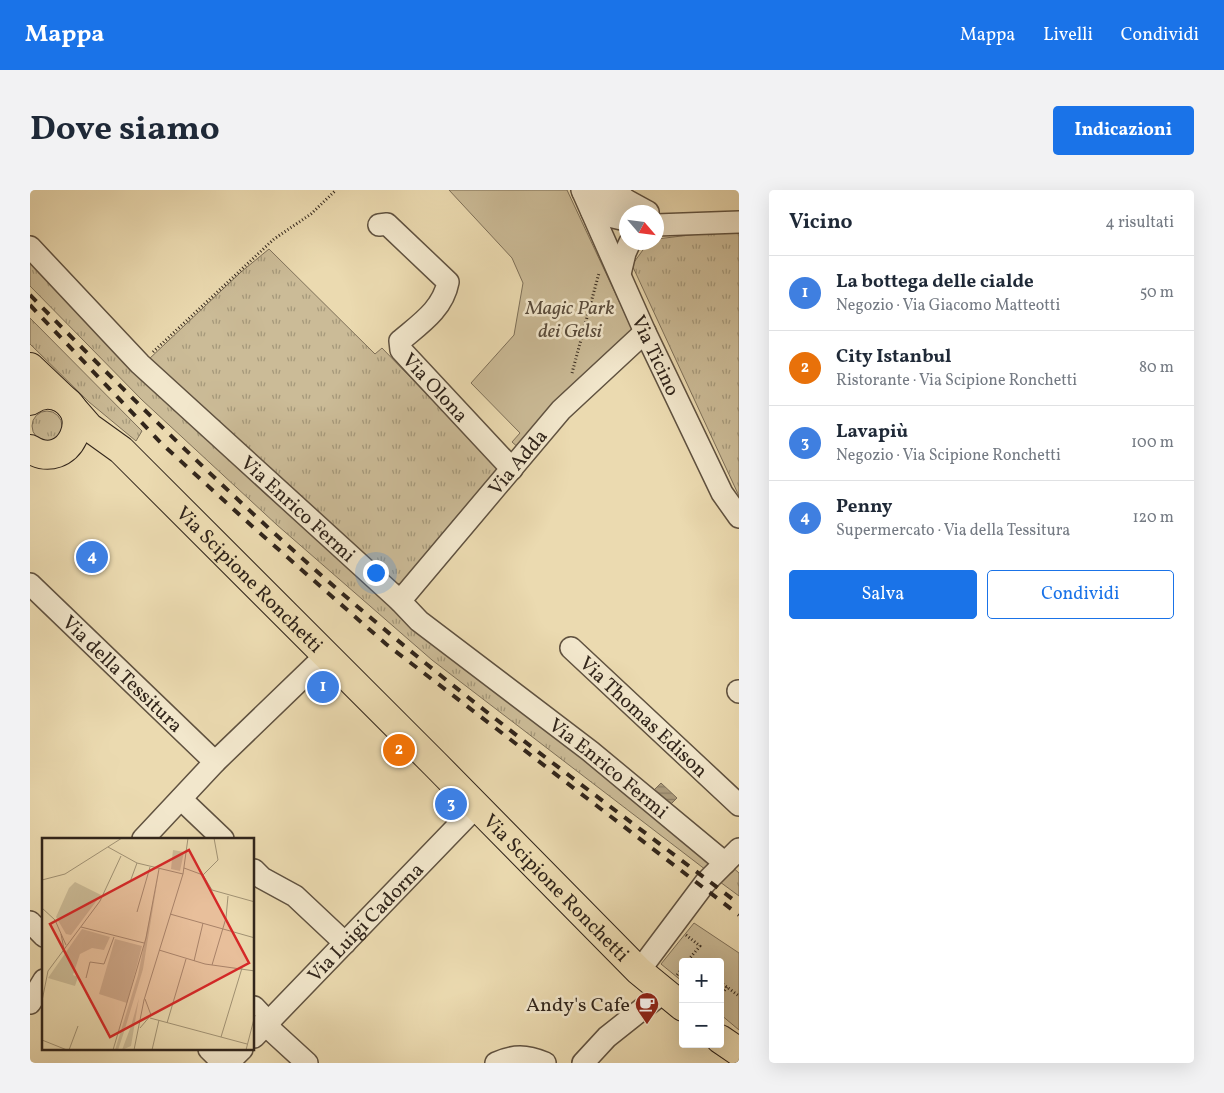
<!DOCTYPE html>
<html lang="it">
<meta charset="utf-8">
<style>
:root{--surface:#fff;--page:#f2f2f3;--text:#1f2937;--muted:#747a83;--line:#e0e1e3;--accent:#1a73e8}
body{margin:0;font-family:Vollkorn,serif;background:var(--page);color:var(--text)}
.controls{position:absolute;right:15px;bottom:15px;display:grid;overflow:hidden;border-radius:5px;box-shadow:0 5px 20px #0002}
.controls button{width:45px;height:45px;display:grid;place-items:center;padding:0;border:0;border-bottom:1px solid var(--line);background:var(--surface);color:var(--text);font:25px sans-serif}
.compass{position:absolute;left:589px;top:15px;width:45px;height:45px;border-radius:50%;background:var(--surface);box-shadow:0 5px 20px #0002;rotate:118deg}
.you{position:absolute;left:345px;top:382px;width:18px;height:18px;margin:-12px;border:4px solid #fff;border-radius:50%;background:#1a73e8;box-shadow:0 0 0 8px #1a73e833}
.badge{display:grid;place-items:center;width:32px;height:32px;border-radius:50%;background:var(--accent);color:#fff;font-size:16px;font-weight:700}
.pin{position:absolute;translate:-50% -50%;border:2px solid #fff;box-shadow:0 1px 5px #0006}
.list{margin:0;padding:0;list-style:none}
h2{display:flex;justify-content:space-between;align-items:center;height:65px;margin:0;padding:0 20px;font-size:21px}
h2 small{font-size:16px;font-weight:400;color:var(--muted)}
.list li{display:grid;grid-template-columns:32px 1fr auto;gap:15px;align-items:center;box-sizing:border-box;height:75px;padding:0 20px;border-top:1px solid var(--line)}
.list b{display:block;font-size:19px;white-space:nowrap}
.list p{margin:0;font-size:16px;white-space:nowrap;color:var(--muted)}
.list em{font-size:16px;font-style:normal;color:var(--muted)}
.actions{display:flex;gap:10px;padding:15px 20px}
.actions a{flex:1;padding:11px 0;border:1px solid var(--accent);border-radius:5px;text-align:center;font-size:18px;color:var(--accent)}
.actions .main{background:var(--accent);color:#fff}
.map{position:relative;flex:none;width:709px;height:873px;overflow:hidden;border-radius:5px}
header{display:flex;align-items:center;gap:30px;box-sizing:border-box;height:70px;padding:0 25px;background:var(--accent);color:#fff}
header strong{font-size:24px}
nav{display:flex;gap:28px;margin-inline-start:auto;font-size:18px}
.intro{display:flex;align-items:center;justify-content:space-between;box-sizing:border-box;height:120px;padding:0 30px}
h1{margin:0;font-size:35px}
.button{padding:12px 22px;border-radius:5px;background:var(--accent);color:#fff;font-size:18px;font-weight:700}
main{display:flex;gap:30px;padding:0 30px}
aside{flex:1;background:var(--surface);border-radius:5px;box-shadow:0 5px 20px #0002}
.map>svg:first-child{display:block}
</style>
<header>
<strong>Mappa</strong>
<nav><a>Mappa</a><a>Livelli</a><a>Condividi</a></nav>
</header>
<div class="intro"><h1>Dove siamo</h1><a class="button">Indicazioni</a></div>
<main>
<div class="map">
<svg width="709" height="873" viewBox="0 0 709 873">
<defs>
<pattern id="grass-tufts" width="24" height="20" patternUnits="userSpaceOnUse" patternTransform="scale(1.25)"><rect width="24" height="20" fill="#cbbb97"/><path d="M3 7l-1-3M5 7V3M7 7l1-3M15 17l-1-3M17 17v-4M19 17l1-3" fill="none" stroke="#a5987a"/></pattern>
<pattern id="water-rules" width="6" height="5" patternUnits="userSpaceOnUse" patternTransform="scale(1.25)"><rect width="6" height="5" fill="#ac9c7d"/><path d="M0 2.5h6" fill="none" stroke="#8d7f66"/></pattern>
</defs>
<rect width="100%" height="100%" fill="#ebdab0"/>
<filter id="stains"><feTurbulence type="fractalNoise" baseFrequency=".004" numOctaves="4"/><feColorMatrix values="0 0 0 0 .2 0 0 0 0 .09 0 0 0 0 .02 0 0 0 .5 -.17"/></filter>
<radialGradient id="worn" r=".72"><stop offset=".6" stop-color="#630" stop-opacity="0"/><stop offset="1" stop-color="#630" stop-opacity=".3"/></radialGradient>
<g fill="url(#grass-tufts)" stroke="#7e7059">
<polygon points="709,39 709,306 602,75 618,53 626,52 627,49"/>
<polygon points="239,59 345,164 352,158 467,277 466,283 372,394 364,393 118,170 211,82"/>
<polygon points="0,70 231,300 365,417 684,671 676,680 402,470 247,335 112,210 0,96"/>
<polygon points="0,128 112,241 106,251 59,212 0,154"/>
<circle cx="17" cy="236" r="15"/>
<polygon points="700,675 709,683 709,706 686,689"/>
</g>
<g fill="#cbbb97" stroke="#7e7059">
<polygon points="419,0 537,0 602,139 490,259 482,252 490,243 441,193 484,145 493,93 482,68"/>
<polygon points="664,733 709,763 709,840 690,824 690,772 653,772 653,792 631,774"/>
</g>
<polygon fill="url(#water-rules)" stroke="#7b6c56" points="631,593 647,608 640,615 624,600"/>
<g fill="none" stroke-linecap="round" stroke-linejoin="round">
<g stroke="#605240" stroke-width="24">
<g id="minor">
<path id="s1" d="M552,0L615,142L692,303L709,327"/>
<polyline points="553,2 563,2 596,10"/>
<polyline points="587,2 596,10 618,22"/>
<polyline points="562,22 596,30"/>
<path id="s2" d="M349,35L357,34L418,92C413,119 390,134 370,151L371,160L482,279"/>
<polyline points="626,35 709,32"/>
<path id="s3" d="M0,57L110,174L370,411L389,431L560,561L695,673"/>
<polyline points="590,84 595,63 600,52"/>
<path id="s4" d="M0,394L185,572"/>
<path id="s5" d="M370,411L531,220L615,142"/>
<path id="s6" d="M541,458L709,615"/>
<polyline points="708,501 709,502"/>
<polyline points="151,609 193,649"/>
<polyline points="113,649 185,572 296,465"/>
<polyline points="224,680 232,688 265,706 315,753"/>
<polyline points="0,732 14,746"/>
<polyline points="609,781 675,693 709,659"/>
<polyline points="0,813 14,790"/>
<polyline points="224,817 239,833 242,841 277,873"/>
<path id="s7" d="M224,847L447,616"/>
<polyline points="179,859 193,873"/>
<polyline points="198,873 212,859"/>
<path d="M466,873C484,865 496,865 515,873"/>
<polyline points="553,873 577,847 635,801"/>
</g>
</g>
<g stroke="#31251b" stroke-width="30">
<g id="major">
<path id="s8" d="M0,177L38,213L59,237L91,260L405,574L609,781L653,817"/>
<path d="M0,211C8,205 17,203 26,206C68,220 39,284 0,259"/>
<polyline points="690,849 709,862"/>
</g>
</g>
<g stroke="#31251b" stroke-width="3" stroke-dasharray="1 2.5" stroke-linecap="butt">
<polyline points="123,162 244,49 281,24 306,0"/>
<polyline points="542,183 569,83"/>
<polyline points="656,745 670,756 660,768 664,772"/>
<polyline points="647,785 653,778"/>
<polyline points="690,792 709,806"/>
<polyline points="690,806 697,797"/>
</g>
<use href="#minor" stroke="#f2e7cc" stroke-width="21"/>
<use href="#major" stroke="#ebdab0" stroke-width="28"/>
<g stroke="#31251b" stroke-width="4" stroke-dasharray="9 9" stroke-linecap="butt">
<path d="M0,105C110,217 221,327 341,428C459,528 586,620 709,714"/>
<polyline points="0,115 132,254 223,337 356,454 709,725"/>
</g>
</g>
<defs>
<g id="cafe-pin" transform="scale(1.25)"><path d="M0 17L-7.5 6A9.5 9.5 0 1 1 7.5 6Z" fill="#8f2418" stroke="#f2e7cc"/><path d="M-5.5-4.5H6V0H3Q3 3.5 0 3.5H-2.5Q-5.5 3.5-5.5 0ZM3-3.2v2h1.7v-2ZM-6 4.5H4V6H-6Z" fill="#fff"/></g>
</defs>
<g fill-rule="evenodd">
<use href="#cafe-pin" x="617" y="814"/>
</g>
<g text-anchor="middle" stroke-width="5" stroke-linejoin="round" paint-order="stroke">
<g font-size="20" font-style="italic" fill="#584a3a" stroke="#f2e7cc">
<text x="540" y="124">Magic Park<tspan x="540" dy="23">dei Gelsi</tspan></text>
</g>
<g font-size="20" fill="#31251b" stroke="#f2e7cc">
<text dy="7" stroke="none"><textPath href="#s1" startOffset="181">Via Ticino</textPath></text>
<text dy="7" stroke="none"><textPath href="#s2" startOffset="230">Via Olona</textPath></text>
<text dy="7" stroke="none"><textPath href="#s5" startOffset="182">Via Adda</textPath></text>
<text dy="7" stroke="none"><textPath href="#s3" startOffset="375">Via Enrico Fermi</textPath></text>
<text dy="7" stroke="none"><textPath href="#s8" startOffset="306">Via Scipione Ronchetti</textPath></text>
<text dy="7" stroke="none"><textPath href="#s4" startOffset="129">Via della Tessitura</textPath></text>
<text dy="7" stroke="none"><textPath href="#s6" startOffset="100">Via Thomas Edison</textPath></text>
<text dy="7" stroke="none"><textPath href="#s3" startOffset="780">Via Enrico Fermi</textPath></text>
<text dy="7" stroke="none"><textPath href="#s8" startOffset="741">Via Scipione Ronchetti</textPath></text>
<text dy="7" stroke="none"><textPath href="#s7" startOffset="160">Via Luigi Cadorna</textPath></text>
</g>
<g font-size="20" fill="#31251b" stroke="#f2e7cc" text-anchor="end">
<text x="600" y="821">Andy's Cafe</text>
</g>
</g>
<g transform="translate(12 648)">
<rect width="212" height="212" fill="#ebdab0"/>
<path d="M117,33L101,131L82,194L76,212H73L96,137ZM33,44L59,57L29,97L24,96L14,79L27,50ZM73,101L100,108L85,165L57,156ZM97,160L89,208L80,212L89,188Z" fill="#cbbb97"/>
<path d="M131,12L142,14L138,33L129,31ZM40,91L68,99L62,112L50,110L38,116L31,137L36,139L33,148L6,140Z" fill="#cbbb97"/>
<path fill="none" stroke="#a19274" stroke-width="1" d="M66,9L95,25L141,36M142,30L161,37M161,37L170,52L213,64M161,37L176,22L172,0M0,42L23,36L80,0M88,44L95,25M0,70L13,82L24,107M95,74L108,29M128,76L213,100M39,89L102,105M19,96L22,111M117,112L163,126L213,133M152,123L161,85M170,127L184,80L186,58M44,140L48,124L62,126L72,99M0,163L6,133L58,63L79,18M108,180L205,206M125,185L144,121M98,190L109,177L103,161M179,199L200,130M0,202L25,212M27,212L36,188M71,212L104,100L117,31M92,212L102,162L141,36L146,0M110,212L117,182M204,212L213,177"/>
<path fill="#d62828" fill-opacity="0.15" stroke="#d62828" stroke-width="2.5" d="M147,12L207,125L68,199L8,86Z"/>
<rect width="212" height="212" fill="none" stroke="#31251b" stroke-width="2.5"/>
</g>
<rect width="100%" height="100%" filter="url(#stains)"/>
<rect width="100%" height="100%" fill="url(#worn)"/>
</svg>
<div class="controls">
<button>+</button>
<button>−</button>
</div>
<svg class="compass" viewBox="-18 -18 36 36"><path d="M0-13l5 13h-10z" fill="#e53935"/><path d="M0 13l5-13h-10z" fill="#747a83"/></svg>
<div class="you"></div>
<div class="pin badge" style="left:293px;top:497px;background:#3f7fe0">1</div>
<div class="pin badge" style="left:369px;top:560px;background:#e8710a">2</div>
<div class="pin badge" style="left:421px;top:614px;background:#3f7fe0">3</div>
<div class="pin badge" style="left:62px;top:367px;background:#3f7fe0">4</div>
</div>
<aside>
<h2>Vicino<small>4 risultati</small></h2>
<ul class="list">
<li><span class="badge" style="background:#3f7fe0">1</span><div><b>La bottega delle cialde</b><p>Negozio · Via Giacomo Matteotti</p></div><em>50 m</em></li>
<li><span class="badge" style="background:#e8710a">2</span><div><b>City Istanbul</b><p>Ristorante · Via Scipione Ronchetti</p></div><em>80 m</em></li>
<li><span class="badge" style="background:#3f7fe0">3</span><div><b>Lavapiù</b><p>Negozio · Via Scipione Ronchetti</p></div><em>100 m</em></li>
<li><span class="badge" style="background:#3f7fe0">4</span><div><b>Penny</b><p>Supermercato · Via della Tessitura</p></div><em>120 m</em></li>
</ul>
<div class="actions"><a class="main">Salva</a><a>Condividi</a></div>
</aside>
</main>
